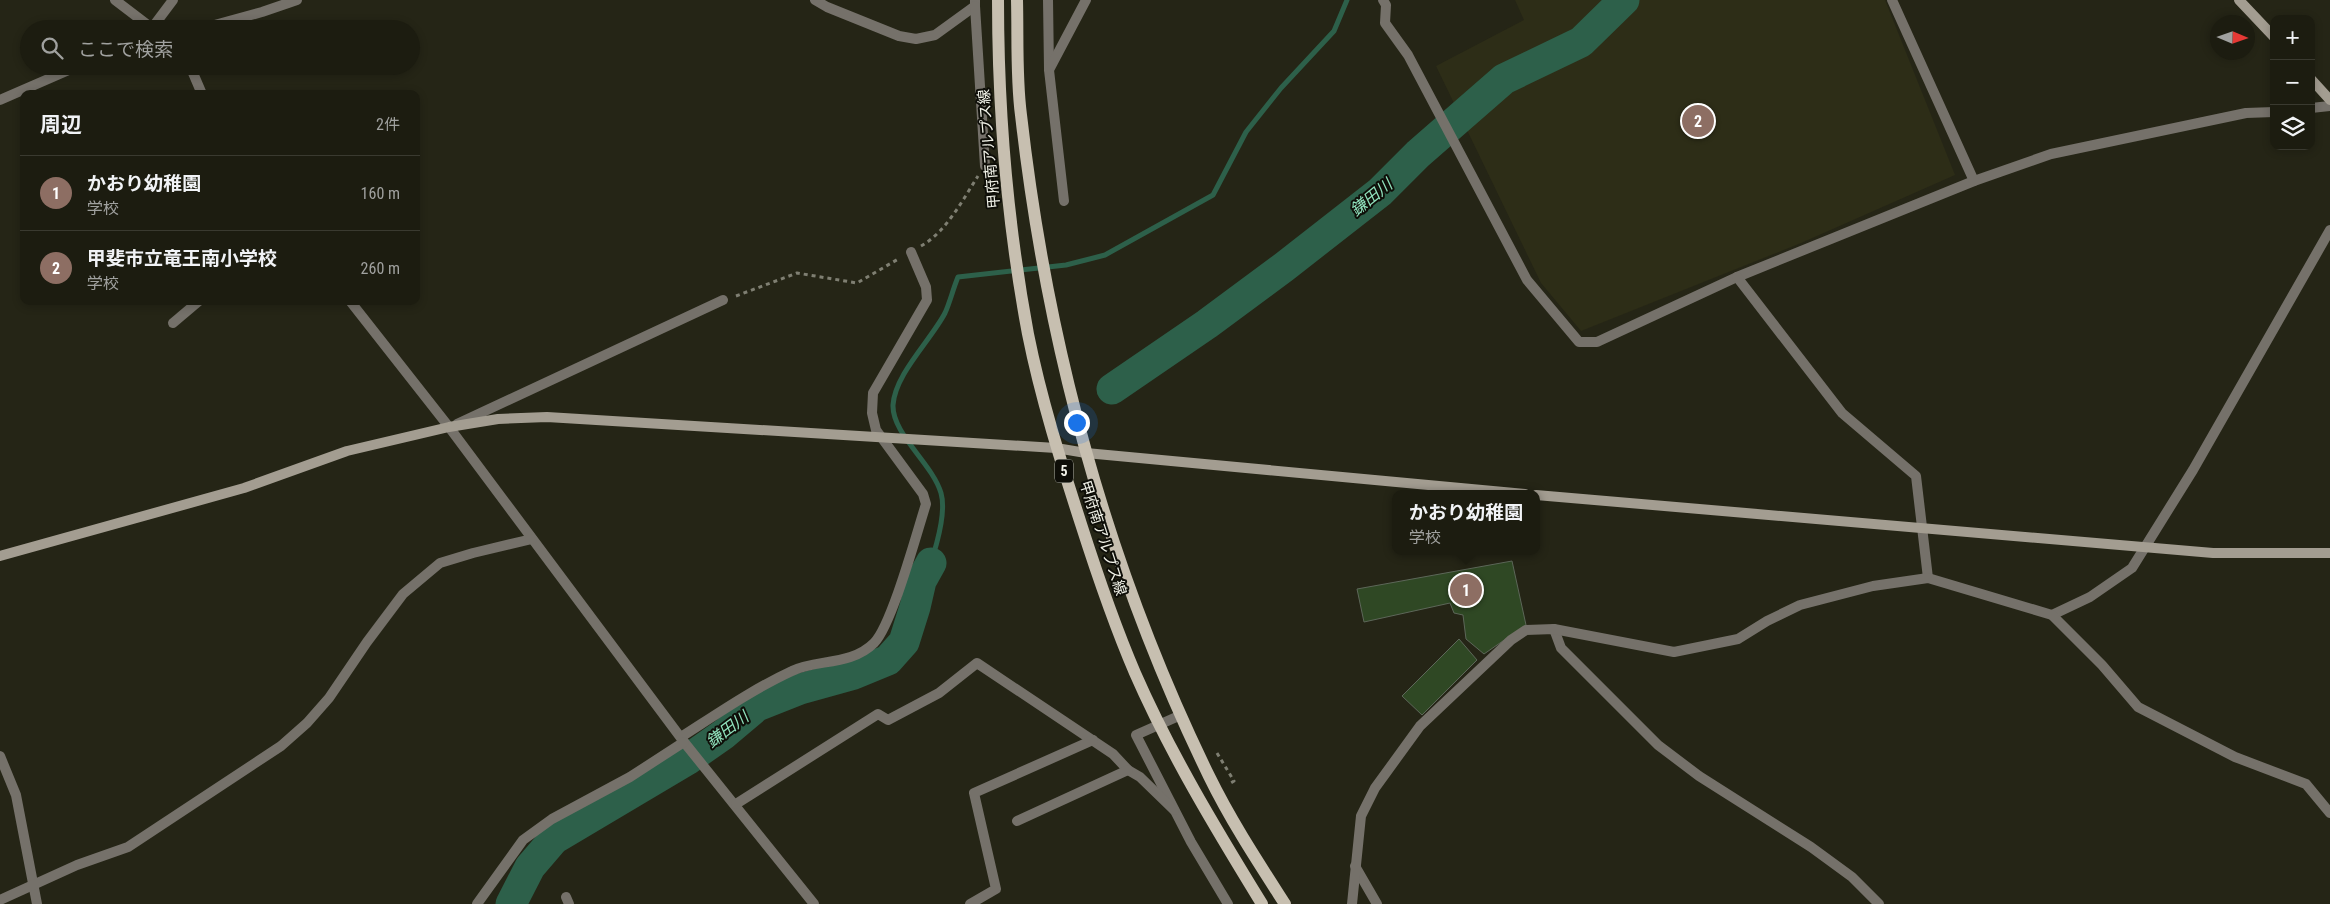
<!DOCTYPE html>
<html lang="ja">
<meta charset="utf-8">
<style>
:root{--surface:#1c1c10;--page:#252519;--text:#f1f3f6;--muted:#a0a19f;--line:#3a3a30;--accent:#8c9099}
body{margin:0;font-family:"Roboto Condensed","Noto Sans JP",sans-serif;background:var(--page);color:var(--text)}
.controls{position:absolute;right:15px;top:15px;display:grid;overflow:hidden;border-radius:10px;box-shadow:0 2px 8px #0003}
.controls button{width:45px;height:45px;display:grid;place-items:center;padding:0;border:0;border-bottom:1px solid var(--line);background:var(--surface);color:var(--text);font:25px sans-serif}
.compass{position:absolute;left:2210px;top:15px;width:45px;height:45px;border-radius:50%;background:var(--surface);box-shadow:0 2px 8px #0003;rotate:92deg}
.you{position:absolute;left:1076px;top:422px;width:18px;height:18px;margin:-12px;border:4px solid #fff;border-radius:50%;background:#1a73e8;box-shadow:0 0 0 8px #1a73e833}
.badge{display:grid;place-items:center;width:32px;height:32px;border-radius:50%;background:var(--accent);color:#fff;font-size:16px;font-weight:700}
.pin{position:absolute;translate:-50% -50%;border:2px solid #fff;box-shadow:0 1px 5px #0006}
.popup{position:absolute;left:1392px;top:490px;width:148px;height:65px;box-sizing:border-box;display:grid;place-content:center;border-radius:10px;background:var(--surface);filter:drop-shadow(0 1px 4px #0005);font-size:16px;white-space:nowrap;color:var(--muted)}
.popup b{font-size:19px;color:var(--text)}
.popup::after{content:'';position:absolute;left:50%;top:100%;margin-left:-10px;border:10px solid transparent;border-top-color:var(--surface)}
.list{margin:0;padding:0;list-style:none}
h2{display:flex;justify-content:space-between;align-items:center;height:65px;margin:0;padding:0 20px;font-size:21px}
h2 small{font-size:16px;font-weight:400;color:var(--muted)}
.list li{display:grid;grid-template-columns:32px 1fr auto;gap:15px;align-items:center;box-sizing:border-box;height:75px;padding:0 20px;border-top:1px solid var(--line)}
.list b{display:block;font-size:19px;white-space:nowrap}
.list p{margin:0;font-size:16px;white-space:nowrap;color:var(--muted)}
.list em{font-size:16px;font-style:normal;color:var(--muted)}
.icon{flex:none;width:28px;height:28px;fill:none;stroke:currentColor;stroke-width:2;stroke-linecap:round;stroke-linejoin:round}
.map{position:relative;flex:none;width:2330px;height:904px;overflow:hidden}
.search{position:absolute;background:var(--surface);box-shadow:0 2px 8px #0003;left:20px;top:20px;width:400px;height:55px;display:flex;align-items:center;gap:12px;box-sizing:border-box;padding:0 18px;border-radius:28px;color:var(--muted);font-size:19px}
.panel{position:absolute;background:var(--surface);box-shadow:0 2px 8px #0003;left:20px;top:90px;width:400px;height:215px;border-radius:10px}
.map>svg:first-child{display:block}
</style>
<div class="map">
<svg width="2330" height="904" viewBox="0 0 2330 904">
<rect width="100%" height="100%" fill="#252516"/>
<polygon fill="#2d2d17" points="1515,0 1885,0 1955,175 1801,243 1581,331 1541,283 1436,66 1524,20"/>
<g fill="none" stroke-linecap="round" stroke-linejoin="round">
<path stroke="#2d604a" stroke-width="5" d="M915,607C925,579 949,521 941,493C932,463 892,434 893,405C895,374 931,340 945,313C950,302 953,289 958,277L1066,265L1105,255L1213,195L1246,132L1281,88L1334,31L1347,0"/>
<g stroke="#2d604a" stroke-width="31">
<polyline points="1112,389 1207,324 1284,267 1380,192 1418,154 1504,79 1581,42 1624,0"/>
<polyline points="511,904 530,867 554,839 687,760 724,734 757,706 800,689 854,674 888,660 904,642 915,607 921,581 931,563"/>
</g>
</g>
<g fill="#2f4824" stroke="#5d6759">
<polygon points="1512,561 1526,625 1484,654 1466,639 1463,615 1454,613 1450,603 1364,622 1357,589"/>
<polygon points="1459,639 1477,660 1422,715 1402,696"/>
</g>
<g fill="none" stroke-linecap="round" stroke-linejoin="round">
<g stroke="#7f7f72" stroke-width="3" stroke-dasharray="4 4" stroke-linecap="butt">
<path d="M921,246C946,232 962,201 978,176"/>
<polyline points="736,296 797,273 857,283 900,258"/>
<polyline points="1217,753 1234,781 1229,784"/>
</g>
<g stroke="#75716a" stroke-width="10">
<polyline points="115,0 153,29"/>
<polyline points="815,0 827,7 899,36 916,39 935,35 975,6 975,0"/>
<polyline points="1048,0 1049,69"/>
<polyline points="1383,0 1386,5 1385,23 1408,55 1527,280 1579,342 1597,342 1737,277 1974,181 2051,154 2246,113 2274,112"/>
<polyline points="1892,0 1974,181"/>
<polyline points="975,6 985,166"/>
<polyline points="152,28 173,0"/>
<polyline points="200,29 262,12 297,0"/>
<polyline points="190,66 202,94"/>
<polyline points="0,100 78,66"/>
<polyline points="2311,108 2330,106"/>
<polyline points="1064,201 1049,70 1086,0"/>
<polyline points="1737,277 1842,413 1916,476 1928,578"/>
<polyline points="350,301 449,427 684,742 814,904"/>
<polyline points="173,323 199,301"/>
<polyline points="457,424 723,300"/>
<polyline points="2052,615 2090,597 2132,568 2193,470 2330,230"/>
<polyline points="1554,629 1561,648 1658,745 1699,776 1811,847 1852,877 1879,904"/>
<polyline points="1181,715 1136,735 1191,842 1228,904"/>
<path d="M681,737C717,714 753,689 792,671C816,659 851,666 874,643C892,625 917,532 926,504L923,494L876,430L872,413L873,393L927,300L926,287L911,252"/>
<polyline points="0,756 16,795 37,904"/>
<polyline points="736,804 878,714 888,720 939,693 977,663 1113,754 1128,770 1140,777 1174,810"/>
<polyline points="1017,821 1128,770"/>
<polyline points="1355,866 1377,904"/>
<polyline points="566,897 569,904"/>
<polyline points="0,900 77,865 128,847 281,746 307,723 329,698 367,642 403,594 440,563 473,553 532,539"/>
<polyline points="477,904 523,840 552,819 630,777 684,742"/>
<polyline points="970,904 996,889 974,793 1093,740"/>
<polyline points="1352,904 1361,816 1375,788 1420,726 1511,640 1526,630 1554,629 1674,652 1738,639 1767,621 1800,605 1873,586 1928,578 2052,615 2102,665 2138,707 2235,757 2306,784 2330,813"/>
</g>
<g stroke="#a39d91" stroke-width="10">
<polyline points="2239,0 2274,37"/>
<polyline points="2311,79 2330,100"/>
<polyline points="1536,495 2213,553 2330,553"/>
<polyline points="0,556 244,488 347,451 449,427 498,419 547,417 1056,448 1086,453 1525,494"/>
</g>
<g stroke="#c7bfb0" stroke-width="12">
<path d="M998,0C998,109 1008,227 1028,334C1041,399 1061,462 1081,524C1097,574 1114,624 1135,673C1170,753 1216,829 1262,904"/>
<path d="M1017,0C1018,38 1016,77 1021,115C1047,344 1108,569 1209,776C1231,821 1258,862 1285,904"/>
</g>
</g>
<g text-anchor="middle" stroke-width="4" stroke-linejoin="round" paint-order="stroke">
<rect fill="#0e0e08" stroke="#adaea5" stroke-width="1" x="1055" y="459.5" width="18" height="23" rx="4"/>
<g font-size="14" font-weight="bold" fill="#f1f2e8">
<text x="1064" y="476">5</text>
</g>
<g font-size="15" fill="#f1f2e8" stroke="#0e0e08">
<text transform="translate(989 149) rotate(-95)" y="5">甲府南アルプス線</text>
<text transform="translate(1103 538) rotate(72)" y="5">甲府南アルプス線</text>
</g>
<g font-size="16" font-style="italic" fill="#91e3be" stroke="#0e0e08">
<text transform="translate(1371 197) rotate(-39)" y="6">鎌田川</text>
<text transform="translate(727 729) rotate(-37)" y="6">鎌田川</text>
</g>
</g>
</svg>
<div class="controls">
<button>+</button>
<button>−</button>
<button><svg class="icon" aria-label="layers" viewBox="0 0 24 24"><path d="M12 4l9 5-9 5-9-5zM3 14l9 5 9-5"/></svg></button>
</div>
<svg class="compass" viewBox="-18 -18 36 36"><path d="M0-13l5 13h-10z" fill="#e53935"/><path d="M0 13l5-13h-10z" fill="#a0a19f"/></svg>
<div class="you"></div>
<div class="pin badge" style="left:1466px;top:590px;background:#8d6e63">1</div>
<div class="popup"><b>かおり幼稚園</b>学校</div>
<div class="pin badge" style="left:1698px;top:121px;background:#8d6e63">2</div>
<div class="search"><svg class="icon" aria-label="search" viewBox="0 0 24 24"><circle cx="10" cy="10" r="6"/><path d="M15 15l6 6"/></svg>ここで検索</div>
<section class="panel">
<h2>周辺<small>2件</small></h2>
<ul class="list">
<li><span class="badge" style="background:#8d6e63">1</span><div><b>かおり幼稚園</b><p>学校</p></div><em>160 m</em></li>
<li><span class="badge" style="background:#8d6e63">2</span><div><b>甲斐市立竜王南小学校</b><p>学校</p></div><em>260 m</em></li>
</ul>
</section>
</div>
